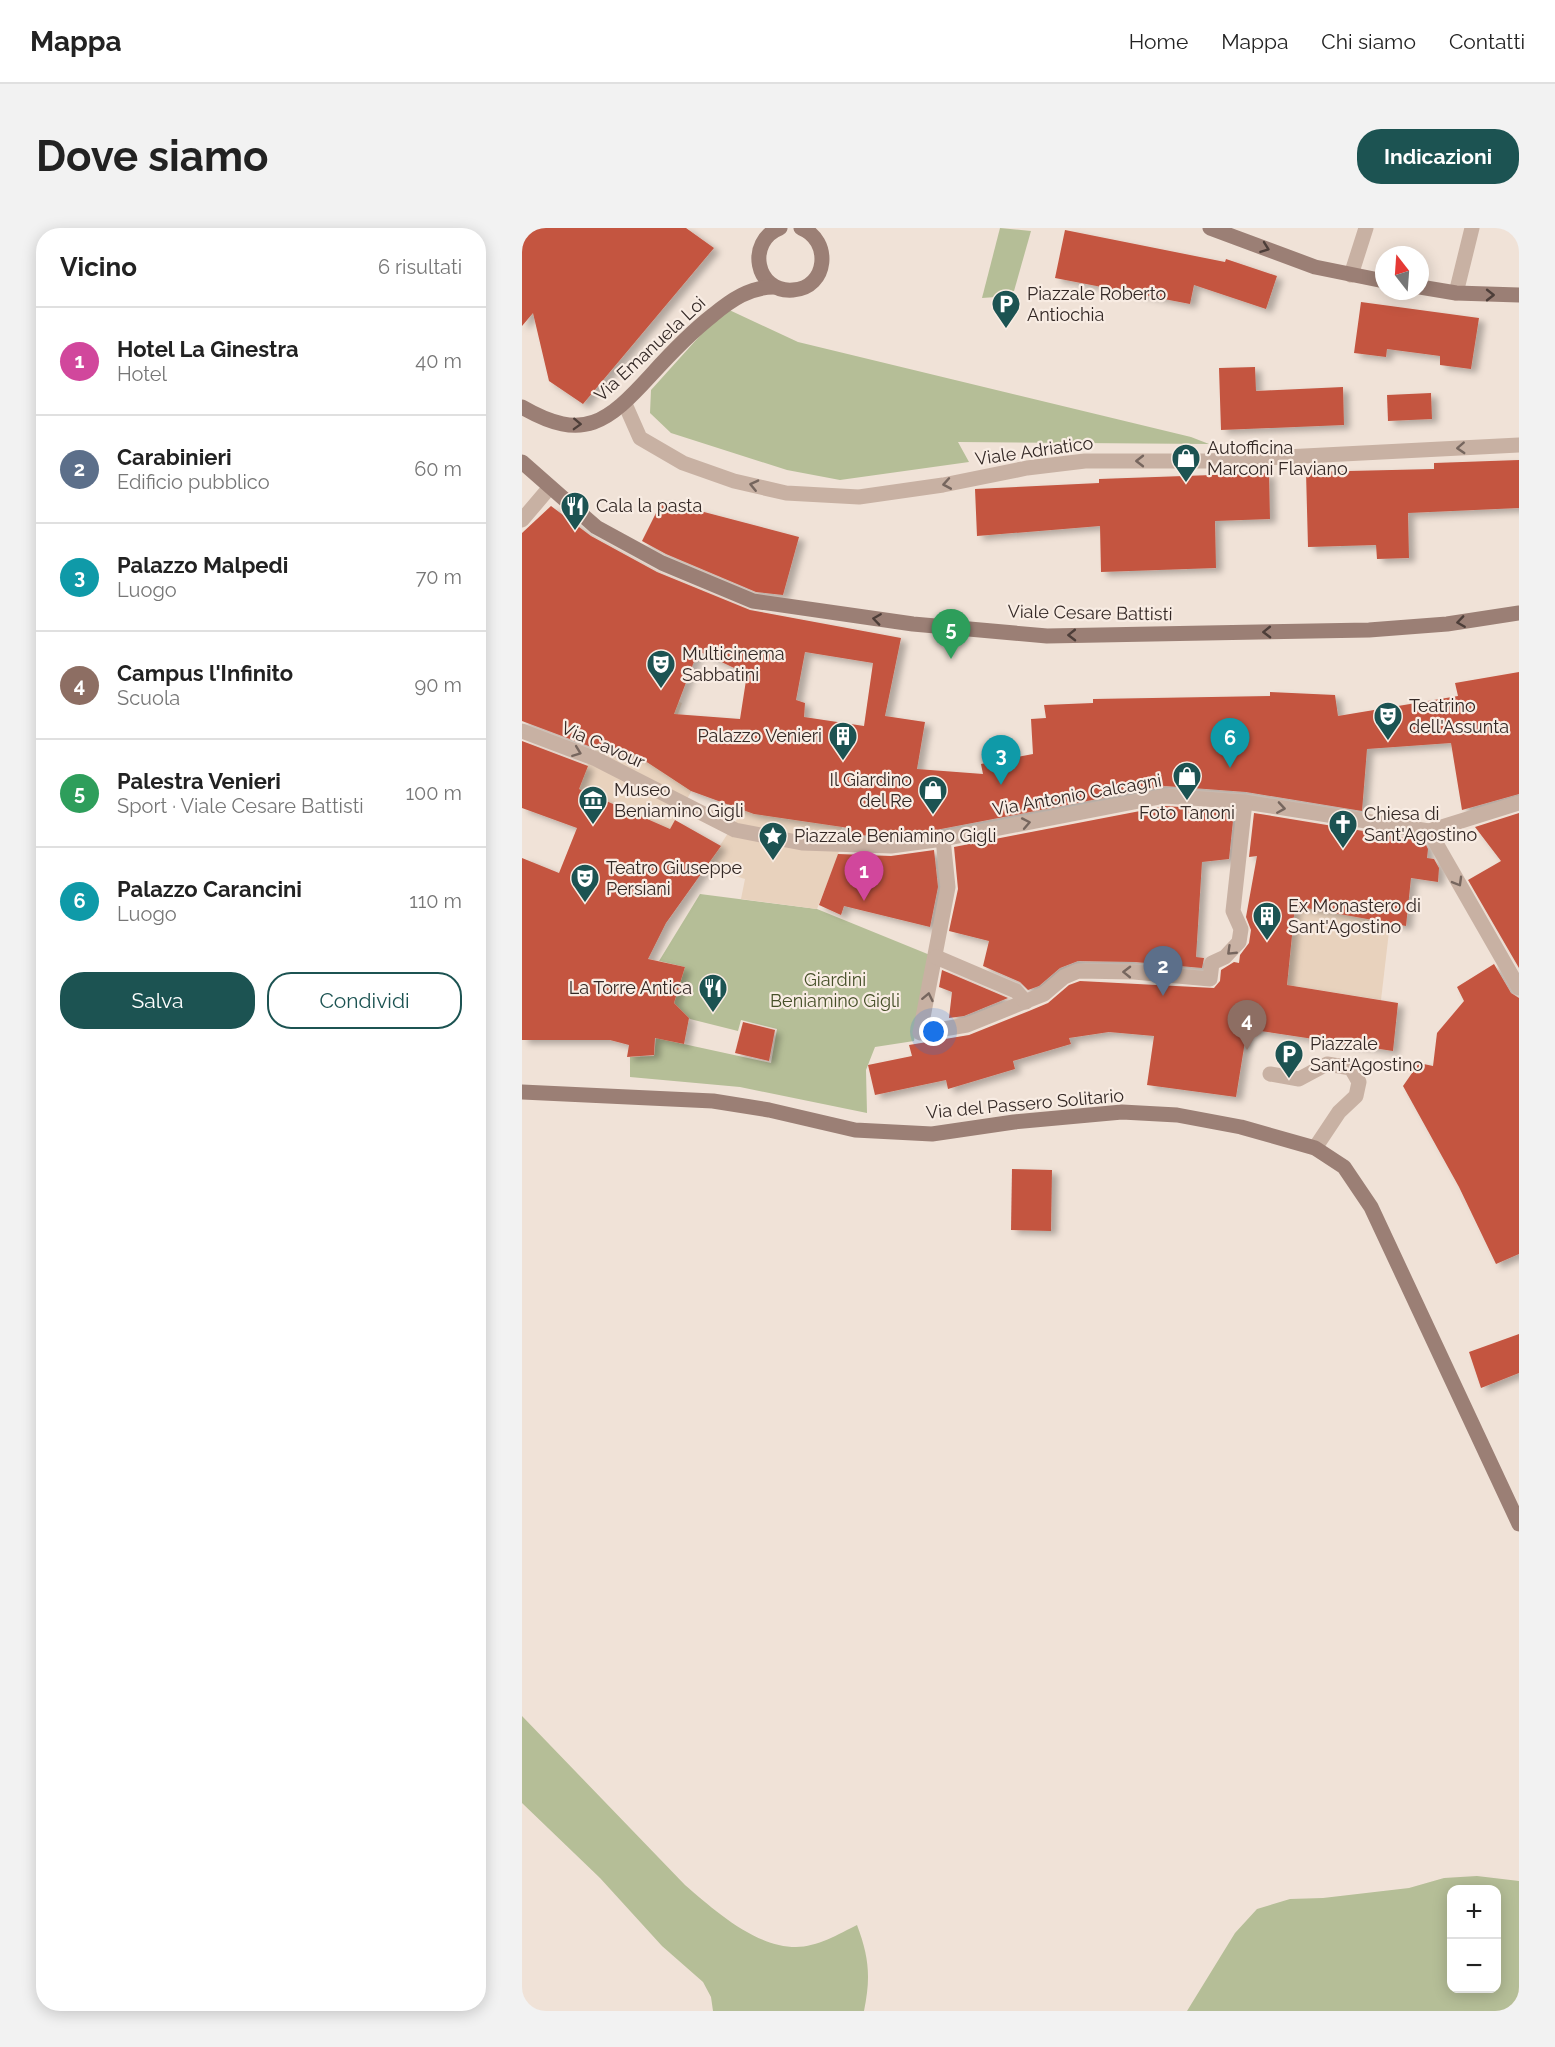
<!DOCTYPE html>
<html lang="it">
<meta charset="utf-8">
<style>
:root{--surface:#fff;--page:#f2f2f2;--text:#222;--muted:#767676;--line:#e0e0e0;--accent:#1c5352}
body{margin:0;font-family:Raleway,sans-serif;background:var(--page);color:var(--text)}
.controls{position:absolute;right:18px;bottom:18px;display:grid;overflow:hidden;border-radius:12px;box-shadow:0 3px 15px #0003}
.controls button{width:54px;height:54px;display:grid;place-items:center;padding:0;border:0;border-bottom:2px solid var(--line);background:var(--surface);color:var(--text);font:30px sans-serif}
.compass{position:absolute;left:853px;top:18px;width:54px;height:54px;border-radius:50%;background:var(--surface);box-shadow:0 3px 15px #0003;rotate:343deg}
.you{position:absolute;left:412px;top:804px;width:21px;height:21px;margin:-15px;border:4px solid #fff;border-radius:50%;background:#1a73e8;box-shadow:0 0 0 9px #1a73e833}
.badge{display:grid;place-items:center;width:39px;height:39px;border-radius:50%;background:var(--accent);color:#fff;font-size:20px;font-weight:700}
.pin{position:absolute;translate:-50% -50px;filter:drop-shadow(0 2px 3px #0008)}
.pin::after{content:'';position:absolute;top:32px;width:21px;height:18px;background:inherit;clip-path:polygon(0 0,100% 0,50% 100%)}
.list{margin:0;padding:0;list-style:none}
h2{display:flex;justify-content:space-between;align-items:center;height:78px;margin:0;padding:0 24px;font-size:26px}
h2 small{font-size:20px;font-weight:400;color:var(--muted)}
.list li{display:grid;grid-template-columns:39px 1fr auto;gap:18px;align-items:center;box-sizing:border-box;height:108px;padding:0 24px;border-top:2px solid var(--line)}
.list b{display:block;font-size:22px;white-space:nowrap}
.list p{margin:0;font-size:20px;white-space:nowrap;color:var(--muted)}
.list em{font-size:20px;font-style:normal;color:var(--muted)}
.actions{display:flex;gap:12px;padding:18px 24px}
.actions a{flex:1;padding:14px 0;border:2px solid var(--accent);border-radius:24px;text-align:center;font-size:21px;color:var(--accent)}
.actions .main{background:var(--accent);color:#fff}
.map{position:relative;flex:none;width:997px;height:1783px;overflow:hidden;border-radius:24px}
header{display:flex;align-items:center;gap:36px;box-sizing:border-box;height:84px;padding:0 30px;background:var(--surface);border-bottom:2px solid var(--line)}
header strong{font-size:28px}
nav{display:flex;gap:33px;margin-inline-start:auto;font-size:21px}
.intro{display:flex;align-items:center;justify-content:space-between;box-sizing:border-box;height:144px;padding:0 36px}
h1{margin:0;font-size:42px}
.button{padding:15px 27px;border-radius:24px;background:var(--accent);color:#fff;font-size:21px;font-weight:700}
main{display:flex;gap:36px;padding:0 36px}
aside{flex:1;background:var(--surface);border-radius:24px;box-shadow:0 3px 15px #0003}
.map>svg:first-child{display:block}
</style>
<header>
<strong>Mappa</strong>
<nav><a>Home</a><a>Mappa</a><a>Chi siamo</a><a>Contatti</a></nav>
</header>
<div class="intro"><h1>Dove siamo</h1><a class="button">Indicazioni</a></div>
<main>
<aside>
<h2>Vicino<small>6 risultati</small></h2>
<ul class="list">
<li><span class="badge" style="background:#d1479c">1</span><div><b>Hotel La Ginestra</b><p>Hotel</p></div><em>40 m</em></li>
<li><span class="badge" style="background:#5c6f8a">2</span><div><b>Carabinieri</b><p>Edificio pubblico</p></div><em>60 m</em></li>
<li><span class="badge" style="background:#0f9aa8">3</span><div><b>Palazzo Malpedi</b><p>Luogo</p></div><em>70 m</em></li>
<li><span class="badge" style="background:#8d6e63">4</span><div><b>Campus l'Infinito</b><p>Scuola</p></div><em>90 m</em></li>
<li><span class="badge" style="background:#2e9e5b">5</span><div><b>Palestra Venieri</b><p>Sport · Viale Cesare Battisti</p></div><em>100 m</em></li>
<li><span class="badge" style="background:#0f9aa8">6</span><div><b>Palazzo Carancini</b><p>Luogo</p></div><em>110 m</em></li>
</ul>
<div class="actions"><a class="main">Salva</a><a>Condividi</a></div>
</aside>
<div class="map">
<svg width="997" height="1783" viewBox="0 0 997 1783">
<defs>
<filter id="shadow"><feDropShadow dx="6" dy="4" stdDeviation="3" flood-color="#0004"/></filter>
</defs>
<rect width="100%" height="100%" fill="#f0e2d7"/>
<g fill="#b5be97" fill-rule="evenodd">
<polygon points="478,0 509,3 492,63 474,69 460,70"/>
<polygon points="203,80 276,114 669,209 687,216 436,214 447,234 318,252 265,242 149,205 128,185 129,162"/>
<polygon points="178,666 295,681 408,727 392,813 353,819 344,842 345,885 218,859 108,849 108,829 132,828 134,810 249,835 255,801 219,792 216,803 168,791 152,775 163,739 137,733"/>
<path d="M0,1488L163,1657C192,1682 233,1719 274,1719C295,1719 317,1706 335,1697C347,1729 349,1749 342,1783H191L189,1769L181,1754L140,1718L78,1650L0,1575Z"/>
<path d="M955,1648L997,1653V1783H665L713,1705L735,1681L768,1671L801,1670L887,1660L922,1650ZM930,1662H975V1760H930Z"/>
</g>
<g fill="#e8d2bd">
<polygon points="129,463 160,475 136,541 170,562 148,601 57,561 73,516 106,528"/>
<polygon points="221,582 320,599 316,628 295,681 219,671 223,651 184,639"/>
<polygon points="773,678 868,695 859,772 765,757"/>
</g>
<g fill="#c45540" fill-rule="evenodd" filter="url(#shadow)">
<polygon points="0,0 164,0 192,20 61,176 27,153 11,85 0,98"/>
<polygon points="543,2 703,34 704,31 755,48 744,81 672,57 668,76 533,50"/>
<polygon points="839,74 957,90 949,141 918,137 918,128 865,121 864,129 832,125"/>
<polygon points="733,139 734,163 821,159 822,197 699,202 697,140"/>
<polygon points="909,165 910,191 866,193 865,167"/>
<polygon points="997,232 997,280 886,285 887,330 855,331 854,317 786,319 784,244 912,241 912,235"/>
<polygon points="747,245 748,291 693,293 694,340 579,344 578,298 455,308 453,261 577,255 577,251"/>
<polygon points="140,273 277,309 261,367 234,364 144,326 120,313"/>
<path d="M29,278L69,308L135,344L228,382L379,410L363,488L403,494L395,541L461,546L459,536L511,526L509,491L524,490L522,477L571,475V471L748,468V464L813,467L816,488L936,468L933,455L997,444V566L940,582L929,515L845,521L840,583L724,564L643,558L419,601L369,608L324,607L327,600L232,586L169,563L108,523L106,528L73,516L72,520L0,493V305ZM176,423L225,446L218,491L152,486ZM283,424L351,435L342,498L282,489L283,475L274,472Z"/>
<polygon points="0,513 66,538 57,561 148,601 153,592 199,618 144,695 126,731 163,739 152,775 167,790 162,816 133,810 132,827 105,829 107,817 88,812 0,812 0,630 37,645 55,600 0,580"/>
<polygon points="644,578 712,583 707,631 680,634 674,729 682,730 680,740 613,734 556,733 538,740 517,758 506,762 498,754 461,738 467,713 427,703 436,661 432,619"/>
<polygon points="732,585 902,613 906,621 905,630 912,631 917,640 916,654 889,650 884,698 773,678 765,757 876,775 871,823 725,801 714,869 625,857 632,808 587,804 547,810 549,816 491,833 493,841 426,861 424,852 353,867 346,837 390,828 387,817 447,807 507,783 526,775 547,757 558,753 692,760 698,753 699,742 712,734 717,735 718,727 727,715 729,702 724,689 735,628 727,629"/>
<polygon points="997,585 997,740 946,652 979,633 953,599"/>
<polygon points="412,622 416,659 408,699 322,678 319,687 297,677 316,626 369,628"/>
<polygon points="972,736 989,765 997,770 997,1026 974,1036 937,959 881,858 897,835 911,838 915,805 942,773 935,759"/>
<polygon points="420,742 486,770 442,788 427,790 430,764 417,759"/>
<polygon points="221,794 253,802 247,833 213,825"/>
<polygon points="490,941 530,942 529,1003 489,1002"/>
<polygon points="997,1106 997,1145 959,1160 947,1124"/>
</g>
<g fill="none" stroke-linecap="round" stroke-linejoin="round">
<g stroke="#c8b1a3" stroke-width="15">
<polyline points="829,47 844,0"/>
<polyline points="934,65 950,0"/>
<polyline points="103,176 118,210 161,235 212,253 264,265 337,269 421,257 505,240 563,233 685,233 997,217"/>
<polyline points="0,292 28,259"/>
<polyline points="0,503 74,531 213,602 280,615 369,618 421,611 643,568 723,574 907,603 997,575"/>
<polyline points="907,603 997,760"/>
<polyline points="421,611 426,659 398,805 445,797 522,766 542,749 556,743 612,744 688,751 690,735 703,729 717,714 719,701 711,683 723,574"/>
<polyline points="414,729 494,763 504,774"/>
<polyline points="748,846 777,851 805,836 829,840 837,854 834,868 817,884 793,920"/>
</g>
<g stroke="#9b7f75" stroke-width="15">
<path d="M258,0C224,13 233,65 271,62C306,60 310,12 279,0"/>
<polyline points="688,0 793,39 862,53"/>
<polyline points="898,59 934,65 997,67"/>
<path d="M0,179C62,215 86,194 129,147C148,126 168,105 191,87C209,72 228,59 252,59"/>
<polyline points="0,234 74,299 140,335 231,373 391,396 525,408 847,402 925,396 997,385"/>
<polyline points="0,864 191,873 247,882 333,902 410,906 492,894 600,884 655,887 719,899 793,920 822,939 849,979 997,1296"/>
</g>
</g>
<defs><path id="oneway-chevron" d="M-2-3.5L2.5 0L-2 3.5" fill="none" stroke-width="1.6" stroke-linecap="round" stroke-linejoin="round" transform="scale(1.5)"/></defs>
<g stroke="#4d3e39">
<use href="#oneway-chevron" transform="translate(743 20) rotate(20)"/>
<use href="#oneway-chevron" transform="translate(968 67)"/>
<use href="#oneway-chevron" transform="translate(55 196) rotate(2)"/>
<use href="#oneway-chevron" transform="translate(355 391) rotate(-172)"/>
<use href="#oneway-chevron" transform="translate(939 394) rotate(172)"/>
<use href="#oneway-chevron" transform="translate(745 404) rotate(179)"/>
<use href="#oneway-chevron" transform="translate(550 407) rotate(179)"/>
</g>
<g stroke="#76665e">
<use href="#oneway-chevron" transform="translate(939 220) rotate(177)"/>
<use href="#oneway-chevron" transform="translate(618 233) rotate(-180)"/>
<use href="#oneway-chevron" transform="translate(425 256) rotate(170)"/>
<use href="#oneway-chevron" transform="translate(232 257) rotate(-167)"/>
<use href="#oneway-chevron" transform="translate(55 524) rotate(21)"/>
<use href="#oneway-chevron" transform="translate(759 580) rotate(9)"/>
<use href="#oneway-chevron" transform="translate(504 595) rotate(-11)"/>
<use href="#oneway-chevron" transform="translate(936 654) rotate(60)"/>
<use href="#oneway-chevron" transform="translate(709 723) rotate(136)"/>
<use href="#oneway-chevron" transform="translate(605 744) rotate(-179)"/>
<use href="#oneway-chevron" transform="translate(406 769) rotate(-78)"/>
</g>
<defs>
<g id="parking-pin" transform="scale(1.5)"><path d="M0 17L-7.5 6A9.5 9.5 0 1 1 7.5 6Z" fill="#1c5352" stroke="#f8ece3"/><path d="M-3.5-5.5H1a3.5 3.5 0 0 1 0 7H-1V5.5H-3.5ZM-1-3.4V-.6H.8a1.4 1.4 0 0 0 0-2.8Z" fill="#fff"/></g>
<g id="shop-pin" transform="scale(1.5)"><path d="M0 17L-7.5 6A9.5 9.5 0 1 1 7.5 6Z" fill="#1c5352" stroke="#f8ece3"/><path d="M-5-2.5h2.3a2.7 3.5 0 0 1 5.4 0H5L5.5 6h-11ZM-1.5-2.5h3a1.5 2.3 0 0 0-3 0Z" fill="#fff"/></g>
<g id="restaurant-pin" transform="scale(1.5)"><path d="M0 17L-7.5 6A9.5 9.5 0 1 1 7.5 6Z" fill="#1c5352" stroke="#f8ece3"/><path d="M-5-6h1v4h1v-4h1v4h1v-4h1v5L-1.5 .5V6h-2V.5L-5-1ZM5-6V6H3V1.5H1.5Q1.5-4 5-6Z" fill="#fff"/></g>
<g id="theatre-pin" transform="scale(1.5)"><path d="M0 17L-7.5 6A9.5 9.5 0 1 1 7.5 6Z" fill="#1c5352" stroke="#f8ece3"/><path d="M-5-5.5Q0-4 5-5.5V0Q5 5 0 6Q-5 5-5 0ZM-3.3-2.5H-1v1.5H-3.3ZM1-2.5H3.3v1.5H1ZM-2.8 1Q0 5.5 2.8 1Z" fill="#fff"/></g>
<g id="building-pin" transform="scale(1.5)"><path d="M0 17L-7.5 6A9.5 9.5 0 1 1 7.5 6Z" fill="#1c5352" stroke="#f8ece3"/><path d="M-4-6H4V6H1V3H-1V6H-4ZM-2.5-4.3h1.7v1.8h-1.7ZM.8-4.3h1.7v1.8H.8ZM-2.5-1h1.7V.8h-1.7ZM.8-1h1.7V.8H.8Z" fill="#fff"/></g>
<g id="museum-pin" transform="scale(1.5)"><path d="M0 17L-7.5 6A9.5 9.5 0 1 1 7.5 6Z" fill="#1c5352" stroke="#f8ece3"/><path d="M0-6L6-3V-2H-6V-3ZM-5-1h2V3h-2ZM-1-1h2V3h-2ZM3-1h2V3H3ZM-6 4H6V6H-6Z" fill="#fff"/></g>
<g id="church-pin" transform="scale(1.5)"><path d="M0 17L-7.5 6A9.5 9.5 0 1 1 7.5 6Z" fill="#1c5352" stroke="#f8ece3"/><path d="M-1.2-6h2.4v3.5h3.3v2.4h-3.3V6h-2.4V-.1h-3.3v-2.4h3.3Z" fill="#fff"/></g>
<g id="sight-pin" transform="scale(1.5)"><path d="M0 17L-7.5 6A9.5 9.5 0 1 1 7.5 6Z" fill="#1c5352" stroke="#f8ece3"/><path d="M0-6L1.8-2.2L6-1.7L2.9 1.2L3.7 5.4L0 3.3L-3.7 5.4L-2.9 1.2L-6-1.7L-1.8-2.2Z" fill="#fff"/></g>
</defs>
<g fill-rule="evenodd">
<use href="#parking-pin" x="484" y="76"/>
<use href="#shop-pin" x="664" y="230"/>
<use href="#restaurant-pin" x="53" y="278"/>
<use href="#theatre-pin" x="139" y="436"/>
<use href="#theatre-pin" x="866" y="488"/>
<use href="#building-pin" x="321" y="508"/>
<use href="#shop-pin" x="665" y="548"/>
<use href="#shop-pin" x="411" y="562"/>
<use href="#museum-pin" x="71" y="572"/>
<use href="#church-pin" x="821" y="596"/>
<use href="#sight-pin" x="251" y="608"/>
<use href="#theatre-pin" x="63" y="650"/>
<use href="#building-pin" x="745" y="688"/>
<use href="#restaurant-pin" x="191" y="760"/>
<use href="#parking-pin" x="767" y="826"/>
</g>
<g text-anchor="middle" stroke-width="4.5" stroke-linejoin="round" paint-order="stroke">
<g font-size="18" fill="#332825" stroke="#f8ece3" text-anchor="start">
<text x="505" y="72">Piazzale Roberto<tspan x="505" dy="21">Antiochia</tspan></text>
<text x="685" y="226">Autofficina<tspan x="685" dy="21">Marconi Flaviano</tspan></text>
<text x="74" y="284">Cala la pasta</text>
<text x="160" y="432">Multicinema<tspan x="160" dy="21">Sabbatini</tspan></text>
<text x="887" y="484">Teatrino<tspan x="887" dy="21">dell'Assunta</tspan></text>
<text x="300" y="514" text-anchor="end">Palazzo Venieri</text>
<text x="390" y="558" text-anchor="end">Il Giardino<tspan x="390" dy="21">del Re</tspan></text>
<text x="92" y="568">Museo<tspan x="92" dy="21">Beniamino Gigli</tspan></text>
<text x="665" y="591" text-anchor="middle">Foto Tanoni</text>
<text x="842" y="592">Chiesa di<tspan x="842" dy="21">Sant'Agostino</tspan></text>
<text x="272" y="614">Piazzale Beniamino Gigli</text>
<text x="84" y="646">Teatro Giuseppe<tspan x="84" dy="21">Persiani</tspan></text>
<text x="766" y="684">Ex Monastero di<tspan x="766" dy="21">Sant'Agostino</tspan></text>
<text x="170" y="766" text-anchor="end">La Torre Antica</text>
<text x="788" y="822">Piazzale<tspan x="788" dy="21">Sant'Agostino</tspan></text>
</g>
<g font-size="18" fill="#332825" stroke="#f8ece3">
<text transform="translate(128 121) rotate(-43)" y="6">Via Emanuela Loi</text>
<text transform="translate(512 223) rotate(-8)" y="6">Viale Adriatico</text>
<text transform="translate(568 385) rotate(1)" y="6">Viale Cesare Battisti</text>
<text transform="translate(81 517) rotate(24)" y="6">Via Cavour</text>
<text transform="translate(555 567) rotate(-10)" y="6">Via Antonio Calcagni</text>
<text transform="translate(503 876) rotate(-5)" y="6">Via del Passero Solitario</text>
</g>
<g font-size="18" fill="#465029" stroke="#f8ece3">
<text x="313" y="758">Giardini<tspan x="313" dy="21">Beniamino Gigli</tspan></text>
</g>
</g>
</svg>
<div class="controls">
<button>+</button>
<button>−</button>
</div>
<svg class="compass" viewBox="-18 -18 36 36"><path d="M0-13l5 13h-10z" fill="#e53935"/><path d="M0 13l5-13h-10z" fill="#767676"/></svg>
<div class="you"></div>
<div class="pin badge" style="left:342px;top:673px;background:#d1479c">1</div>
<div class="pin badge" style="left:641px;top:768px;background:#5c6f8a">2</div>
<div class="pin badge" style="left:479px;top:557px;background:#0f9aa8">3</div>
<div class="pin badge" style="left:725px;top:822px;background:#8d6e63">4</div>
<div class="pin badge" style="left:429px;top:431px;background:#2e9e5b">5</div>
<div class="pin badge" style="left:708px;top:540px;background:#0f9aa8">6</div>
</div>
</main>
